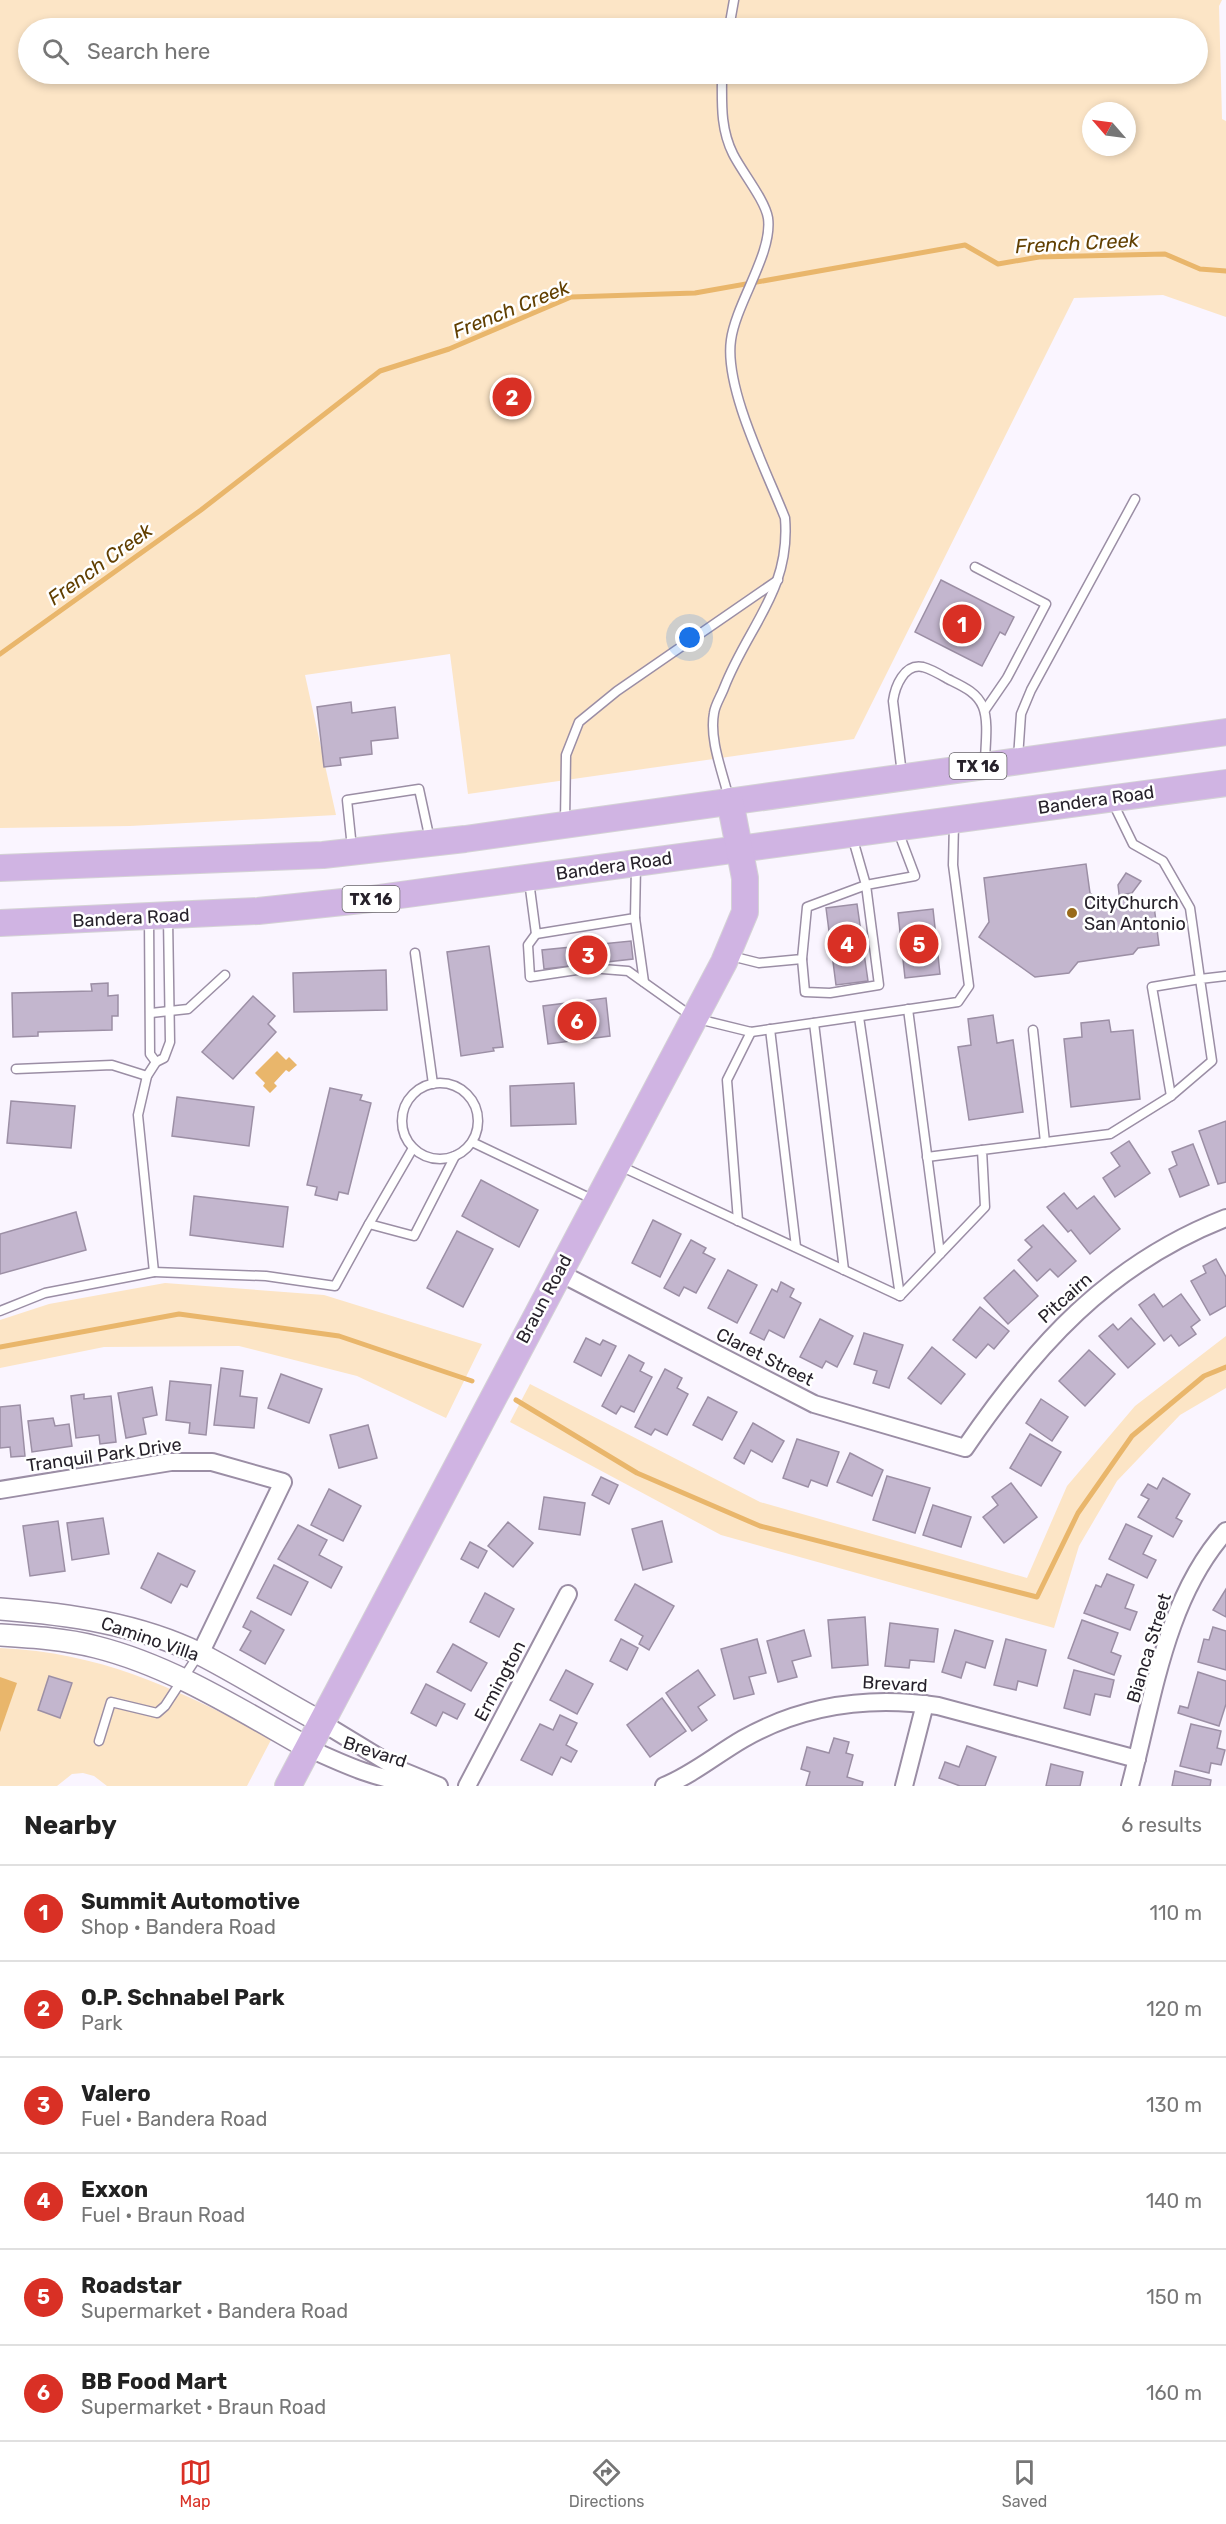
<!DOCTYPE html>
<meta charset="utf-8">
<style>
:root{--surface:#fff;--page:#f2f2f2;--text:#222;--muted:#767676;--line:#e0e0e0;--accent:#d93025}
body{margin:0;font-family:Rubik,sans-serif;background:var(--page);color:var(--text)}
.compass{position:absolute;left:1082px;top:102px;width:54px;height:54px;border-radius:50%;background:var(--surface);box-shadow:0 3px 9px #0003;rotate:298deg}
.you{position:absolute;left:690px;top:638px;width:21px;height:21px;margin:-15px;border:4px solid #fff;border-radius:50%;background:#1a73e8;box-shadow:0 0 0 9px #1a73e833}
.badge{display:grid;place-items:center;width:39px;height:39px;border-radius:50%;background:var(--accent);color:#fff;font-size:20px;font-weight:700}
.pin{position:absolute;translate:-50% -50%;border:3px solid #fff;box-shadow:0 2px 6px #0006}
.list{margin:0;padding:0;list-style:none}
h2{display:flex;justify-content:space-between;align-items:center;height:78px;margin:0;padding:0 24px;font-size:26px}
h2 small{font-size:20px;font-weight:400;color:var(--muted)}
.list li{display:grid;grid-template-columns:39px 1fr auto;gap:18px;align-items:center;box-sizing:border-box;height:96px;padding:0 24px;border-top:2px solid var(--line)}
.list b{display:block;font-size:22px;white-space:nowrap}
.list p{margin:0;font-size:20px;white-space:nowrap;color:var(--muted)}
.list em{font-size:20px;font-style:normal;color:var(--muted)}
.icon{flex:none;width:33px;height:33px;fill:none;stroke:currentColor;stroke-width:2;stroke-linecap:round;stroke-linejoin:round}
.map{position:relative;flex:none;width:1226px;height:1786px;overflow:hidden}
.search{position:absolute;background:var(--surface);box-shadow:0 3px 9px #0003;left:18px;right:18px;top:18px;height:66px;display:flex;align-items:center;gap:15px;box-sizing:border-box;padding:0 21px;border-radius:33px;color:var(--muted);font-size:22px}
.sheet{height:654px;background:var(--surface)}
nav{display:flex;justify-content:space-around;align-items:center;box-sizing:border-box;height:84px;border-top:2px solid var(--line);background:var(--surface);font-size:16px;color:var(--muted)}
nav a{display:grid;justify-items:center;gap:3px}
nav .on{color:var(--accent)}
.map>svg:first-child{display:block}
</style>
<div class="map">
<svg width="1226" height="1786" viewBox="0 0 1226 1786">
<rect width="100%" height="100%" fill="#faf5ff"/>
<g fill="#fce5c6" fill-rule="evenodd">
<path d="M0,0H1222L1219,6L1222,119L1226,121V317L1163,295L1074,298L854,739L468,794L450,654L305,675L336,815L130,826L0,828ZM28,28H1198V74H28ZM1091,111H1127V147H1091Z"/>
<polygon points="165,1283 324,1295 482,1344 446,1418 357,1376 239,1346 104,1347 0,1368 0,1320 49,1304"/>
<polygon points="1226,1336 1226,1388 1180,1415 1117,1481 1079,1546 1054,1628 721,1535 510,1422 530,1384 760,1502 1027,1578 1067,1486 1135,1406"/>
<path d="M0,1648C107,1653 179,1691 272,1738L247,1786H107L94,1776L83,1773L72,1774L57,1786H0Z"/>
</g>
<g fill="#e9b66b">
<polygon points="277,1051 286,1060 289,1057 297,1065 289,1072 286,1070 274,1083 277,1086 270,1093 263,1086 265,1083 255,1073"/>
<polygon points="0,1677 17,1683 0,1732"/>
</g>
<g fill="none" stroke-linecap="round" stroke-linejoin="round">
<g stroke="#e9b66b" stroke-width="5">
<polyline points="0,654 201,510 380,371 449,349 571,297 695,293 965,245 998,264 1039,257 1165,254 1200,269 1226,271"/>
<polyline points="0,1347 179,1314 339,1336 472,1381"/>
<polyline points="516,1400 637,1473 760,1526 1037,1597 1078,1513 1132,1436 1204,1376 1226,1367"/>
</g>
</g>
<g fill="#c3b6ce" stroke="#9c8fa5" stroke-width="1.5">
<polygon points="941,580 1014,617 1005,635 1000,632 982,666 915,632"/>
<polygon points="351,702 352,713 395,707 398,738 371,741 372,754 340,758 341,765 324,767 317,707"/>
<polygon points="1086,864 1090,893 1105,904 1120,902 1118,885 1126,873 1141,881 1132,893 1120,895 1129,901 1153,898 1159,945 1138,948 1133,954 1078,962 1069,973 1035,977 979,937 989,922 984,878"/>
<polygon points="857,904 868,981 836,985 826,908"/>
<polygon points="933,909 940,974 905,978 898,913"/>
<polygon points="631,941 633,959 544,969 542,950"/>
<polygon points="489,946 503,1047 493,1048 494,1051 461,1056 447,952"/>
<polygon points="386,970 387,1010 294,1012 293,973"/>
<polygon points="108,983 108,996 118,995 118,1016 112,1016 112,1030 38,1032 38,1036 13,1037 12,993 92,991 91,984"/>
<polygon points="253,996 275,1016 268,1024 276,1032 233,1079 202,1052"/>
<polygon points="606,998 610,1036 548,1044 543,1006"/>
<polygon points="993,1015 997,1043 1013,1040 1023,1112 969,1120 958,1047 971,1045 968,1019"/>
<polygon points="1109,1020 1111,1032 1133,1030 1140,1099 1071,1107 1064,1039 1082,1037 1081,1023"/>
<polygon points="574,1083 576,1124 511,1126 510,1086"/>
<polygon points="330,1088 362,1095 360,1100 371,1103 348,1194 339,1192 337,1200 315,1195 317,1187 307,1185"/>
<polygon points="177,1097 254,1107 249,1146 172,1136"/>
<polygon points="11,1101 75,1106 71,1148 7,1143"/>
<polygon points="1226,1121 1226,1182 1218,1184 1199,1131"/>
<polygon points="1129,1141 1150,1173 1115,1197 1103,1178 1120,1166 1111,1153"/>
<polygon points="1193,1144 1209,1185 1180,1197 1169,1169 1177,1165 1172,1152"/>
<polygon points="481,1180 538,1210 519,1247 462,1216"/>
<polygon points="1064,1193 1077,1209 1094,1196 1120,1229 1090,1254 1071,1230 1068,1232 1047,1207"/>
<polygon points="194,1196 288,1207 283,1247 190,1235"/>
<polygon points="76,1212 86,1250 0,1274 0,1234"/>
<polygon points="653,1220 681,1234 660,1277 632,1263"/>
<polygon points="1043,1225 1076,1261 1058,1277 1050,1269 1037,1281 1018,1260 1032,1247 1025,1240"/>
<polygon points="457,1231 493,1249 463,1307 427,1288"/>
<polygon points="691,1240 706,1248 703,1253 715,1259 696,1293 684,1287 679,1296 664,1288"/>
<polygon points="1216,1259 1226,1277 1226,1306 1210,1315 1191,1281 1206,1273 1203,1266"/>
<polygon points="728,1270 757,1285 737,1323 708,1308"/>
<polygon points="1014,1270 1038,1296 1008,1324 984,1298"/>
<polygon points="781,1282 794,1289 790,1297 801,1303 784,1338 769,1330 764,1340 750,1333 772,1289 777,1292"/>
<polygon points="1154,1294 1163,1307 1181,1294 1200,1320 1191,1327 1196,1334 1179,1346 1171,1335 1164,1341 1139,1305"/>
<polygon points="980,1307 1009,1331 994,1349 988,1344 976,1358 953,1340"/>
<polygon points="1131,1318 1155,1344 1128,1368 1099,1336 1113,1324 1118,1330"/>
<polygon points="820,1319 853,1336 837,1367 826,1361 822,1368 800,1357"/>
<polygon points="864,1333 903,1345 889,1388 873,1383 877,1371 854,1364"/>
<polygon points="586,1338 600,1345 603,1340 616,1346 601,1376 574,1362"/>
<polygon points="932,1347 965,1374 941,1404 908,1378"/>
<polygon points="1089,1350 1115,1374 1085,1406 1059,1381"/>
<polygon points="629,1355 644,1363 640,1371 652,1377 634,1412 621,1406 616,1414 602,1406"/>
<polygon points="221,1368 243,1371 240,1396 257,1398 254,1428 214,1425"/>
<polygon points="665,1369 682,1378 677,1388 688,1394 667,1435 655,1429 651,1435 635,1427"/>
<polygon points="281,1374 322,1389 309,1423 268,1408"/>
<polygon points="170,1381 211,1385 206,1435 189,1433 190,1423 166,1420"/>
<polygon points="152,1387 157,1415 143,1418 146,1434 126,1438 118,1393"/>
<polygon points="84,1394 84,1399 111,1396 116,1442 100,1444 99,1435 76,1438 71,1396"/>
<polygon points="708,1397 737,1412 722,1440 693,1425"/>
<polygon points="1041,1399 1068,1417 1052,1441 1026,1423"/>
<polygon points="20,1405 25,1456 11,1457 10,1447 0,1448 0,1407"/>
<polygon points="53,1418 55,1426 69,1424 72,1446 32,1452 28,1421"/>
<polygon points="753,1423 784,1441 772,1462 751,1450 744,1464 734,1458"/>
<polygon points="368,1425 377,1458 339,1468 330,1435"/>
<polygon points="1030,1434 1061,1452 1041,1486 1010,1468"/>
<polygon points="797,1439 839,1452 827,1486 811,1480 808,1487 783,1478"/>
<polygon points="850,1453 883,1470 872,1496 837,1482"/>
<polygon points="887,1476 930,1488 915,1533 873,1520"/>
<polygon points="601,1477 618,1485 609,1504 592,1495"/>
<polygon points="1163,1478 1190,1494 1176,1518 1182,1521 1173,1537 1138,1517 1149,1499 1141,1495 1148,1484 1157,1489"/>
<polygon points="1011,1483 1037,1517 1004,1543 983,1517 998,1505 992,1497"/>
<polygon points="329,1489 361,1506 343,1541 311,1525"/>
<polygon points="544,1497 585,1503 580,1535 539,1529"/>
<polygon points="933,1505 971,1517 961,1547 923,1535"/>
<polygon points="103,1518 109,1554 72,1560 67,1523"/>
<polygon points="58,1521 65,1571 30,1576 23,1526"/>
<polygon points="662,1521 672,1562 643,1570 632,1529"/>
<polygon points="508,1522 533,1543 513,1567 488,1546"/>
<polygon points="1126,1524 1152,1536 1143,1554 1156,1560 1147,1578 1109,1559"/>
<polygon points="298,1525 327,1540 319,1555 342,1567 331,1588 278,1559"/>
<polygon points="470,1542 487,1551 478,1568 461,1559"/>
<polygon points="158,1553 195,1571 187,1587 181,1584 171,1603 141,1588"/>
<polygon points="274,1565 308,1582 291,1615 257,1598"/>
<polygon points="1107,1574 1134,1585 1125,1608 1137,1612 1130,1630 1084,1613 1096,1585 1101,1587"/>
<polygon points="635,1584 674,1606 649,1650 639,1644 643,1636 615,1620"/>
<polygon points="1226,1589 1226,1617 1213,1610"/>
<polygon points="485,1593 514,1609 499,1637 470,1622"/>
<polygon points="251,1611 284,1630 265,1664 240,1650 251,1631 243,1627"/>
<polygon points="865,1617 868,1665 832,1668 828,1620"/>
<polygon points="1082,1620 1118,1633 1111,1652 1121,1656 1114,1675 1068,1658"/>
<polygon points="890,1623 938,1629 934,1662 910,1660 909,1668 885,1666"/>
<polygon points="1213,1627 1226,1631 1226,1670 1198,1662 1204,1639 1209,1640"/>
<polygon points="804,1630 811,1656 792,1661 797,1677 778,1682 767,1641"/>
<polygon points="955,1630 993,1641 985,1668 966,1662 961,1678 942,1672"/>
<polygon points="621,1639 638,1648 627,1670 610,1661"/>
<polygon points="757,1639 766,1673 749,1677 754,1694 734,1699 721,1649"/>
<polygon points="1006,1639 1046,1650 1037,1686 1018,1681 1016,1690 994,1685"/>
<polygon points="453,1644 487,1663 471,1691 437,1672"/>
<polygon points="566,1670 593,1684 577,1714 550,1700"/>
<polygon points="698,1670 715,1695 698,1707 707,1720 692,1731 666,1693"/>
<polygon points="1074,1670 1114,1680 1110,1697 1095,1694 1090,1715 1064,1708"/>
<polygon points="1198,1672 1226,1681 1226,1704 1219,1726 1178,1713 1180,1706 1188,1708"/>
<polygon points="49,1676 72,1683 60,1718 38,1710"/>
<polygon points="426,1684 465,1704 457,1719 443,1712 436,1726 411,1713"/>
<polygon points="662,1698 686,1731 650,1757 627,1725"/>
<polygon points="560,1715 577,1723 566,1745 577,1751 571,1762 561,1757 552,1775 521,1760 540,1724 553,1730"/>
<polygon points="1191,1724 1221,1731 1217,1748 1225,1750 1221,1765 1211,1763 1209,1773 1180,1766"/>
<polygon points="834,1738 849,1742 846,1753 853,1755 847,1777 863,1782 862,1786 806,1786 810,1772 801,1769 807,1747 829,1753"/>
<polygon points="967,1746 996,1757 985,1786 960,1786 939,1778 945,1762 959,1767"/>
<polygon points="1051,1764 1083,1772 1080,1786 1046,1786"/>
<polygon points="1175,1771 1211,1780 1210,1786 1172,1786"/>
</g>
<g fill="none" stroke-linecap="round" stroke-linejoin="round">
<g stroke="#9b8ea5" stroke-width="11">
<g id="service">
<polyline points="729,28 734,0"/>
<path d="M722,74C722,102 720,128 733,154C742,172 765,200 768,218C773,253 736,303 731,340C724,388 767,472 785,518C791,590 748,626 724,688C721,696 715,705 714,713C709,740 723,773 729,799"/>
<polyline points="975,567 1046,604 1007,678 985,710"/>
<polyline points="1018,758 1021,714 1031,690 1135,499"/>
<path d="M902,774L893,701C895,687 904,663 923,667C931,669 941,675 948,679C962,686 977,692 983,707C989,722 985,747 985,763"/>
<polyline points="1112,801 1133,844 1163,861 1190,908 1200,979 1152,987 1171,1096"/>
<polyline points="565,822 566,755 579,722 617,691 778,580"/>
<polyline points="352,848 347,800 419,789 430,840"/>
<polyline points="529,881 536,934 635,918 636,866"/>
<polyline points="149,918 150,1054 156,1062"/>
<polyline points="635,918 644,982"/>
<polyline points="536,934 528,945 530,977 590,968 628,971 694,1018 751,1032 958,1002 969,986 953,865 954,823"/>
<polyline points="415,953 433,1084"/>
<polyline points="731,956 759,963 802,959 807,907 866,885 852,836"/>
<polyline points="802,959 805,992 830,993 879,985 866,885 915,876 898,831"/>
<polyline points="908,1009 940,1254"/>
<polyline points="151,1013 188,1009 225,975"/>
<polyline points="859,1017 900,1296"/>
<polyline points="814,1023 844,1270"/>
<polyline points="770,1029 796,1247"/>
<polyline points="1033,1030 1045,1142"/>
<polyline points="16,1069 112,1065 147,1076"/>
<circle cx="440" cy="1121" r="38"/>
<polyline points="472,1142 596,1201"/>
<polyline points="927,1157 982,1150"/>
<polyline points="618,1165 900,1296 985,1207 982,1150 1110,1134 1171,1096 1212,1061 1200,979 1226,976"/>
<polyline points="738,1221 727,1080 751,1032"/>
<polyline points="369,1224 413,1148"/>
<polyline points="154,1272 266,1276 335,1286 369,1224 414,1236 455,1156"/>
<polyline points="0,1311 45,1293 154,1272 138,1115 147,1076 156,1062 164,1058 170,1042 168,918"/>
<polyline points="99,1741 111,1702 157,1713 165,1706 199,1654"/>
</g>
</g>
<g stroke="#9b8ea5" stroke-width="20">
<g id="minor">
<path d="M558,1272L814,1404L965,1448C1034,1347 1108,1264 1226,1218"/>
<polyline points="0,1490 171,1462 212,1462 283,1482 200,1654"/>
<polyline points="321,1722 400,1770 439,1786"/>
<path d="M308,1748C345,1765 380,1781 421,1784"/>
<polyline points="467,1786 568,1594"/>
<path d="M664,1786C692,1775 717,1754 743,1739C803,1705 870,1696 938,1706L1137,1759"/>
<polyline points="904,1786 925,1704"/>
<path d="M1130,1786C1153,1700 1165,1599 1226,1531"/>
</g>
</g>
<g stroke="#9b8ea5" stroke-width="24">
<g id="tertiary">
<path d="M0,1609C68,1614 139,1624 200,1654C241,1675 280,1700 321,1722"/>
<path d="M0,1635C32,1637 65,1639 96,1647C172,1666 240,1710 308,1748"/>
</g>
</g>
<g stroke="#d4d3d5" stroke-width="28">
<g id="primary">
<polyline points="0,868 323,855 465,839 1226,732"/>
<polyline points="0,923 258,911 371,899 1226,783"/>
<polyline points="288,1786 724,962 745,912 745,878 730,801"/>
</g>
</g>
<use href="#service" stroke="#fff" stroke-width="8"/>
<use href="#minor" stroke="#fff" stroke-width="16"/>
<use href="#tertiary" stroke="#fff" stroke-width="21"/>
<use href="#primary" stroke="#d0b4e3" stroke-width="26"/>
</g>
<circle fill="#996a1a" stroke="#fff" stroke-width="2" cx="1072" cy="913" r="6"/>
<g text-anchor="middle" stroke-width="5" stroke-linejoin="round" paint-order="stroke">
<g fill="#fff" stroke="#68646b" stroke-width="1.5">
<rect x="949.5" y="753" width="57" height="26" rx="4.5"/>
<rect x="342.5" y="886" width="57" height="26" rx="4.5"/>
</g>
<g font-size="16" font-weight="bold" fill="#27222b">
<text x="978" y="772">TX 16</text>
<text x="371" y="905">TX 16</text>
</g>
<g font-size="18" fill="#27222b" stroke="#fff">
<text transform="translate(1096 800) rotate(-8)" y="6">Bandera Road</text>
<text transform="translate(614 866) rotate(-8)" y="6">Bandera Road</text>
<text transform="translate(131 918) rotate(-3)" y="6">Bandera Road</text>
<text transform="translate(1065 1298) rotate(-42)" y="6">Pitcairn</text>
<text transform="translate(544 1299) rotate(-62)" y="6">Braun Road</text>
<text transform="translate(765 1357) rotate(27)" y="6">Claret Street</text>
<text transform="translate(104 1455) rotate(-8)" y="6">Tranquil Park Drive</text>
<text transform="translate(150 1639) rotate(19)" y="6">Camino Villa</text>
<text transform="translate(1149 1648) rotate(-73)" y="6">Bianca Street</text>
<text transform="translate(500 1681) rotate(-62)" y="6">Ermington</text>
<text transform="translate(895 1684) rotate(3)" y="6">Brevard</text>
<text transform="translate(375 1752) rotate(18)" y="6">Brevard</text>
</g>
<g font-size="18" fill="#27222b" stroke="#fff" text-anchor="start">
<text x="1084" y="909">CityChurch<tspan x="1084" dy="21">San Antonio</tspan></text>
</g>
<g font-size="20" font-style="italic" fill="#613f00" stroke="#fff">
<text transform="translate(1077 243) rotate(-3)" y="7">French Creek</text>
<text transform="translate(511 309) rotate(-22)" y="7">French Creek</text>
<text transform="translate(100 564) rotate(-36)" y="7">French Creek</text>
</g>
</g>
</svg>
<svg class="compass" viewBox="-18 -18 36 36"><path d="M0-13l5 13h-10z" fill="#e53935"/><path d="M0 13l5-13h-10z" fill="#767676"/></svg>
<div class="you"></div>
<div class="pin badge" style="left:962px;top:624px">1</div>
<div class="pin badge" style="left:512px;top:397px">2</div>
<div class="pin badge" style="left:588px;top:955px">3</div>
<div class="pin badge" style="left:847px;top:944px">4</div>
<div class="pin badge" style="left:919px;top:944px">5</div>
<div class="pin badge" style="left:577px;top:1021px">6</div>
<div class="search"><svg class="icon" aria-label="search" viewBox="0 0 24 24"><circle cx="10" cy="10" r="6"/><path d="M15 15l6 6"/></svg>Search here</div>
</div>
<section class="sheet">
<h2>Nearby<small>6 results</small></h2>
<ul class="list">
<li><span class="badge">1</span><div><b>Summit Automotive</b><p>Shop · Bandera Road</p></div><em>110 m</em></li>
<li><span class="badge">2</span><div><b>O.P. Schnabel Park</b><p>Park</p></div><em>120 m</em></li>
<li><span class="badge">3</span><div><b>Valero</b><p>Fuel · Bandera Road</p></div><em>130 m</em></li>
<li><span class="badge">4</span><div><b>Exxon</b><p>Fuel · Braun Road</p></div><em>140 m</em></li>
<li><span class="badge">5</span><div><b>Roadstar</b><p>Supermarket · Bandera Road</p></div><em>150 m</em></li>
<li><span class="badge">6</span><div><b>BB Food Mart</b><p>Supermarket · Braun Road</p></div><em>160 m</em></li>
</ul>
</section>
<nav>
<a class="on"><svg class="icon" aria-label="map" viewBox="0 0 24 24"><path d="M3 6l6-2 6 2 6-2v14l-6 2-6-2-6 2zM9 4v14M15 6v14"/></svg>Map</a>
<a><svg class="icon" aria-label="directions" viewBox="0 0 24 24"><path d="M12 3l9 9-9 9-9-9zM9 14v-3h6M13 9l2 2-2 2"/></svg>Directions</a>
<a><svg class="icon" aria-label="saved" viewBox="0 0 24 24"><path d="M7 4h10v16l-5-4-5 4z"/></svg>Saved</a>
</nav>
